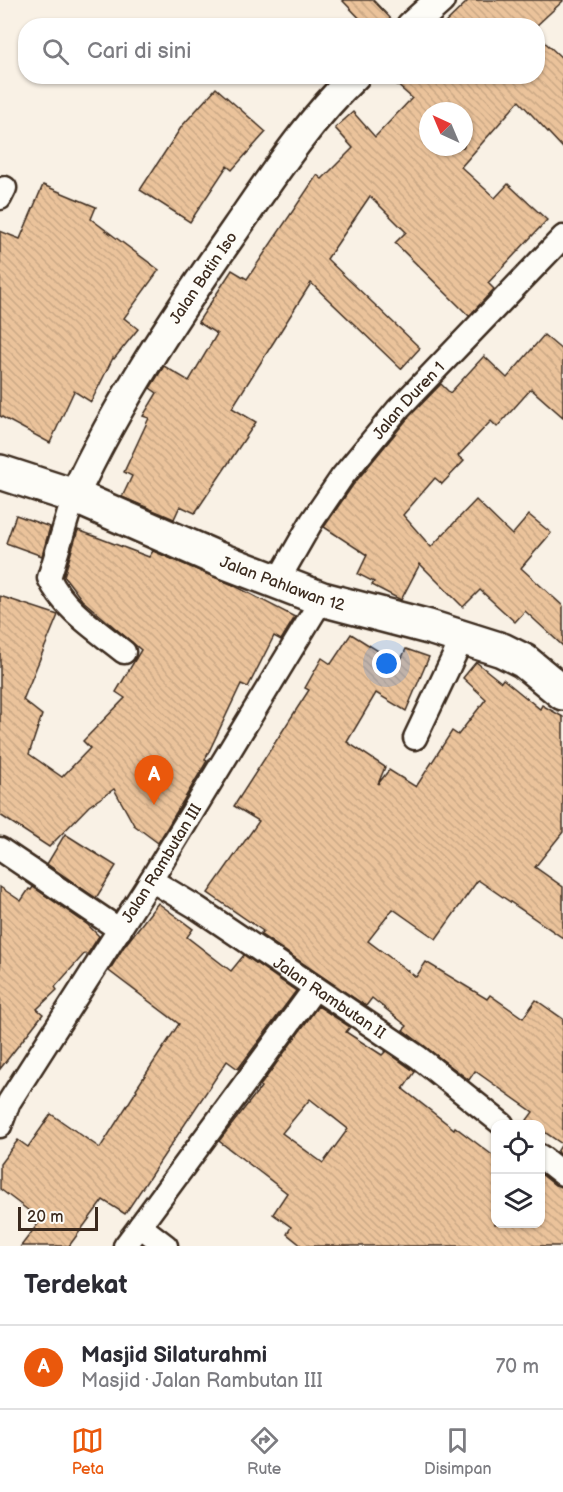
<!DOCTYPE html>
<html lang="id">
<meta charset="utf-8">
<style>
:root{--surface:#fff;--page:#f7f7f7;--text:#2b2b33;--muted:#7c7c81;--line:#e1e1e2;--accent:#ea580c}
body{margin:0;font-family:"Balsamiq Sans",sans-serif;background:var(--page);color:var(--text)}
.controls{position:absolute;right:18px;bottom:18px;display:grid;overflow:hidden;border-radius:12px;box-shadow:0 2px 4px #0004}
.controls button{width:54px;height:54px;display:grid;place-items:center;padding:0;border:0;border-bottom:2px solid var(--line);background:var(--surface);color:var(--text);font:30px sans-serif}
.compass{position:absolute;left:419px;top:102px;width:54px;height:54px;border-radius:50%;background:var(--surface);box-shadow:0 2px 4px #0004;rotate:316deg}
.scale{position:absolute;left:18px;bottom:15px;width:80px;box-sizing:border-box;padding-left:6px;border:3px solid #3b2a1e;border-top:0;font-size:16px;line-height:21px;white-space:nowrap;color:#3b2a1e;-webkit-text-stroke:4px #fdfcf7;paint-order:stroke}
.you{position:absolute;left:387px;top:664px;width:21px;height:21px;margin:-15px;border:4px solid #fff;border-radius:50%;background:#1a73e8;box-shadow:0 0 0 9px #1a73e833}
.badge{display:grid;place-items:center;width:39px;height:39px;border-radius:50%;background:var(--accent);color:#fff;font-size:20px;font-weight:700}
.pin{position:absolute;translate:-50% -50px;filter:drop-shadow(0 2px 3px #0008)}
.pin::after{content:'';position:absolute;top:32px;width:21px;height:18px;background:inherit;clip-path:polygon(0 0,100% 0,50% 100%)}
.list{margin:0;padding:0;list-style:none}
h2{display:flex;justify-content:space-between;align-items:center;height:78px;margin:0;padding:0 24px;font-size:26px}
h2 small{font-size:20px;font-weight:400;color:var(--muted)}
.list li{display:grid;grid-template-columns:39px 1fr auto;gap:18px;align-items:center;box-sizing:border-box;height:84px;padding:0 24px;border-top:2px solid var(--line)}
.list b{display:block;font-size:22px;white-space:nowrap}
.list p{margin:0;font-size:20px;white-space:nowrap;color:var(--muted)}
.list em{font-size:20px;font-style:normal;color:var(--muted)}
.icon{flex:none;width:33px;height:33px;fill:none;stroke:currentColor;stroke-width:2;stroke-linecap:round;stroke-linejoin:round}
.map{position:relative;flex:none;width:563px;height:1246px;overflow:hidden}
.search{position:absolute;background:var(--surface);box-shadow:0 2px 4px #0004;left:18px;right:18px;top:18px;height:66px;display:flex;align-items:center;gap:15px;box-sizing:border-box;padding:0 21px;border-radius:24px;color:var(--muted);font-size:22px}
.sheet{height:162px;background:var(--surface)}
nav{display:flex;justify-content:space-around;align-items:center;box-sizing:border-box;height:84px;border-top:2px solid var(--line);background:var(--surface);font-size:16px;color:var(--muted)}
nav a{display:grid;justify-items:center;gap:3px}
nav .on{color:var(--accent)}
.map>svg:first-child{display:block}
</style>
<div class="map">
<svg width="563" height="1246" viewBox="0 0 563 1246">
<defs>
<pattern id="building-back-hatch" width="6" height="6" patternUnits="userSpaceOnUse" patternTransform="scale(1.5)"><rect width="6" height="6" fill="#ebc39b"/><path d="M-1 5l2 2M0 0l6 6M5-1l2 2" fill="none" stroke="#caa885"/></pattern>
</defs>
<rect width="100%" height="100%" fill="#f9f1e5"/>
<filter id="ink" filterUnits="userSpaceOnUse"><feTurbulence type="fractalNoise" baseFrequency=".0167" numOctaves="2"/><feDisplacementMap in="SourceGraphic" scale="12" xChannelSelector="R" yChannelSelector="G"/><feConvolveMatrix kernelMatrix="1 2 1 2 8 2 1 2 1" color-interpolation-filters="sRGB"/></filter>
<g filter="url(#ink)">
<g fill="url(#building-back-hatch)" stroke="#3b2a1e" stroke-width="1.5" fill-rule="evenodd">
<polygon points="342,0 373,0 395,23 395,26 367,26"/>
<polygon points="469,0 563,0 563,1 536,26 442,26"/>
<path d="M537,35L563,59V148L519,101L461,167L495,198L508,184L547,220L488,283L494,289L469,316L395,243L406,232L370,196L327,259L420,348L401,369L311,283L232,408L256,422L195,513L180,506L174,519L122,497L132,476L124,472L149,418L143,416L157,393L150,388L164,366L189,381L217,334L198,322L232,270L247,279L317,175L322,179L353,148L335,128L353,112L375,137L412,98L387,76H537ZM428,111H464V147H428Z"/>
<polygon points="216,88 266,132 232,170 227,166 190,222 140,190 182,126"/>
<polygon points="43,185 96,207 91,219 159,270 124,318 138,329 114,359 113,358 91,402 74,391 50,443 0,416 0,231 20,239"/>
<polygon points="544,335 563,351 563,417 531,389 497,427 491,421 458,456 464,461 442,484 435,478 403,515 431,547 476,500 512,535 529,515 551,533 521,568 563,606 563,646 525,611 515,622 480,590 463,607 420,564 401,600 372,585 374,582 358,574 367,555 324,527 353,485 408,418 441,384 450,393 484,356 507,378"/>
<polygon points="16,515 50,527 42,556 6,543"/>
<polygon points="78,530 149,557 153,551 233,585 295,617 281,640 274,636 248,687 241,684 205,760 207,761 158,843 134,825 114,789 89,806 49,847 0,815 0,596 58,615 23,700 42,715 29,754 62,777 90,748 83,741 125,698 116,692 141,650 82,600 64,576"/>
<polygon points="351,634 399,664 406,649 429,657 406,711 376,693 347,742 385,767 378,784 389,770 416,787 452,731 458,735 486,699 463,678 476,662 501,682 503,679 540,709 542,705 563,717 563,832 535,867 563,887 563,938 478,880 436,939 393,909 368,941 416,977 426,962 487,999 490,995 523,1018 536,1000 563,1019 563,1157 557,1152 562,1144 540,1129 540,1125 534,1125 527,1120 533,1112 475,1071 469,1080 403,1030 407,1026 372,998 366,1006 260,934 263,931 208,893 259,821 234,806 309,690 305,688 322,658 331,664"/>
<polygon points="65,834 116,866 96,898 47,864"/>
<polygon points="0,887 21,901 29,889 31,890 33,887 88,925 99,936 87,955 85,953 55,987 57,990 37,1009 43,1014 0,1069"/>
<polygon points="158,903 193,929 187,937 231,971 244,955 296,991 238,1069 227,1061 125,1214 103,1200 69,1246 21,1246 41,1220 0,1189 0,1164 18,1140 28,1147 51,1114 100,1148 137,1090 136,1089 179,1024 109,971 123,948"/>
<path d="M318,1006L350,1027L346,1032L382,1055L386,1051L415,1072L403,1089L454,1129L455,1127L495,1157V1224H540L541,1174L555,1185L563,1187V1246H302L287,1234L291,1227L273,1214L287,1193L219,1141L261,1087L260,1086ZM310,1099L348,1129L323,1163L282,1133Z"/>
</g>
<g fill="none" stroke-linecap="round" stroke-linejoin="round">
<g stroke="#3b2a1e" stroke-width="27">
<g id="minor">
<polyline points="0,198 5,188"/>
<path d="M74,496L49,578C64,610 97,630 124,652"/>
<path id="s1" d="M277,582L312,521L342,477L398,409L563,237"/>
<polyline points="415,738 463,637"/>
<polyline points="0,849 120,930"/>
<path id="s2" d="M151,880L196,907L418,1057L502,1124"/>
<path id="s3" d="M0,1126L9,1102L151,880L322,599"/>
<polyline points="540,1156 563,1174"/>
<polyline points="140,1226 315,988"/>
<polyline points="125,1246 140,1226 166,1246"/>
</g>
</g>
<g stroke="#3b2a1e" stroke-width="33">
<g id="tertiary">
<polyline points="411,26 440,0"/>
<path id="s4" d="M74,496C118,401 177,313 237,227C273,175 309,120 355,76"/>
</g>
</g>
<g stroke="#3b2a1e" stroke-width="38">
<g id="secondary">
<path id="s5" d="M0,472L74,496L218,559L322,599L429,627L502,650L524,661L563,693"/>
</g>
</g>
<use href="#minor" stroke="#fdfcf7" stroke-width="22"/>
<use href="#tertiary" stroke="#fdfcf7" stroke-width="28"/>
<use href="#secondary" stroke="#fdfcf7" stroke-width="33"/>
</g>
</g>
<g text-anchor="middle" stroke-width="4.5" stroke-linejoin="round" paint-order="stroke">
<g font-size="16" fill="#3b2a1e" stroke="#fdfcf7">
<text dy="6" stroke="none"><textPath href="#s4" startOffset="254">Jalan Batin Iso</textPath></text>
<text dy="6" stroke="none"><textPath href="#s1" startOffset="225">Jalan Duren 1</textPath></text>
<text dy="6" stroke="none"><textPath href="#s5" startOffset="304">Jalan Pahlawan 12</textPath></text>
<text dy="6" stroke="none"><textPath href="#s3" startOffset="309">Jalan Rambutan III</textPath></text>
<text dy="6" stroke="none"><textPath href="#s2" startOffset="214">Jalan Rambutan II</textPath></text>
</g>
</g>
</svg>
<div class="controls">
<button><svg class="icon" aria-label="locate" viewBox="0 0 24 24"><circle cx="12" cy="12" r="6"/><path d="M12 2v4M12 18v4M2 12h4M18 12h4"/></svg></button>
<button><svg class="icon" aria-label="layers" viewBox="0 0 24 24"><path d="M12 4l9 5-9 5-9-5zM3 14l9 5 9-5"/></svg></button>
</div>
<svg class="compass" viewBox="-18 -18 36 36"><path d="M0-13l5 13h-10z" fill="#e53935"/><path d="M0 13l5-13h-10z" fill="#7c7c81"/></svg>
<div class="scale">20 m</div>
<div class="you"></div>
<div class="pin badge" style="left:154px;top:805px">A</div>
<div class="search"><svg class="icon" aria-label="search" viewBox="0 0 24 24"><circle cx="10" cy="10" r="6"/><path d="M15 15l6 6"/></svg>Cari di sini</div>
</div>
<section class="sheet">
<h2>Terdekat<small></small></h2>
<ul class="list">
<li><span class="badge">A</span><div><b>Masjid Silaturahmi</b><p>Masjid · Jalan Rambutan III</p></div><em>70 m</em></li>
</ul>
</section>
<nav>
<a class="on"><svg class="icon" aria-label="map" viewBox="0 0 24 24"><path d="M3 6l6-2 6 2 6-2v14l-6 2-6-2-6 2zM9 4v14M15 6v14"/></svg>Peta</a>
<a><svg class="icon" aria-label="directions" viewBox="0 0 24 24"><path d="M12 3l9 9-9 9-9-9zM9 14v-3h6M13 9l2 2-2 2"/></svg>Rute</a>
<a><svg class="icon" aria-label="saved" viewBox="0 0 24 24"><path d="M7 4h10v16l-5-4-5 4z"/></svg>Disimpan</a>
</nav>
